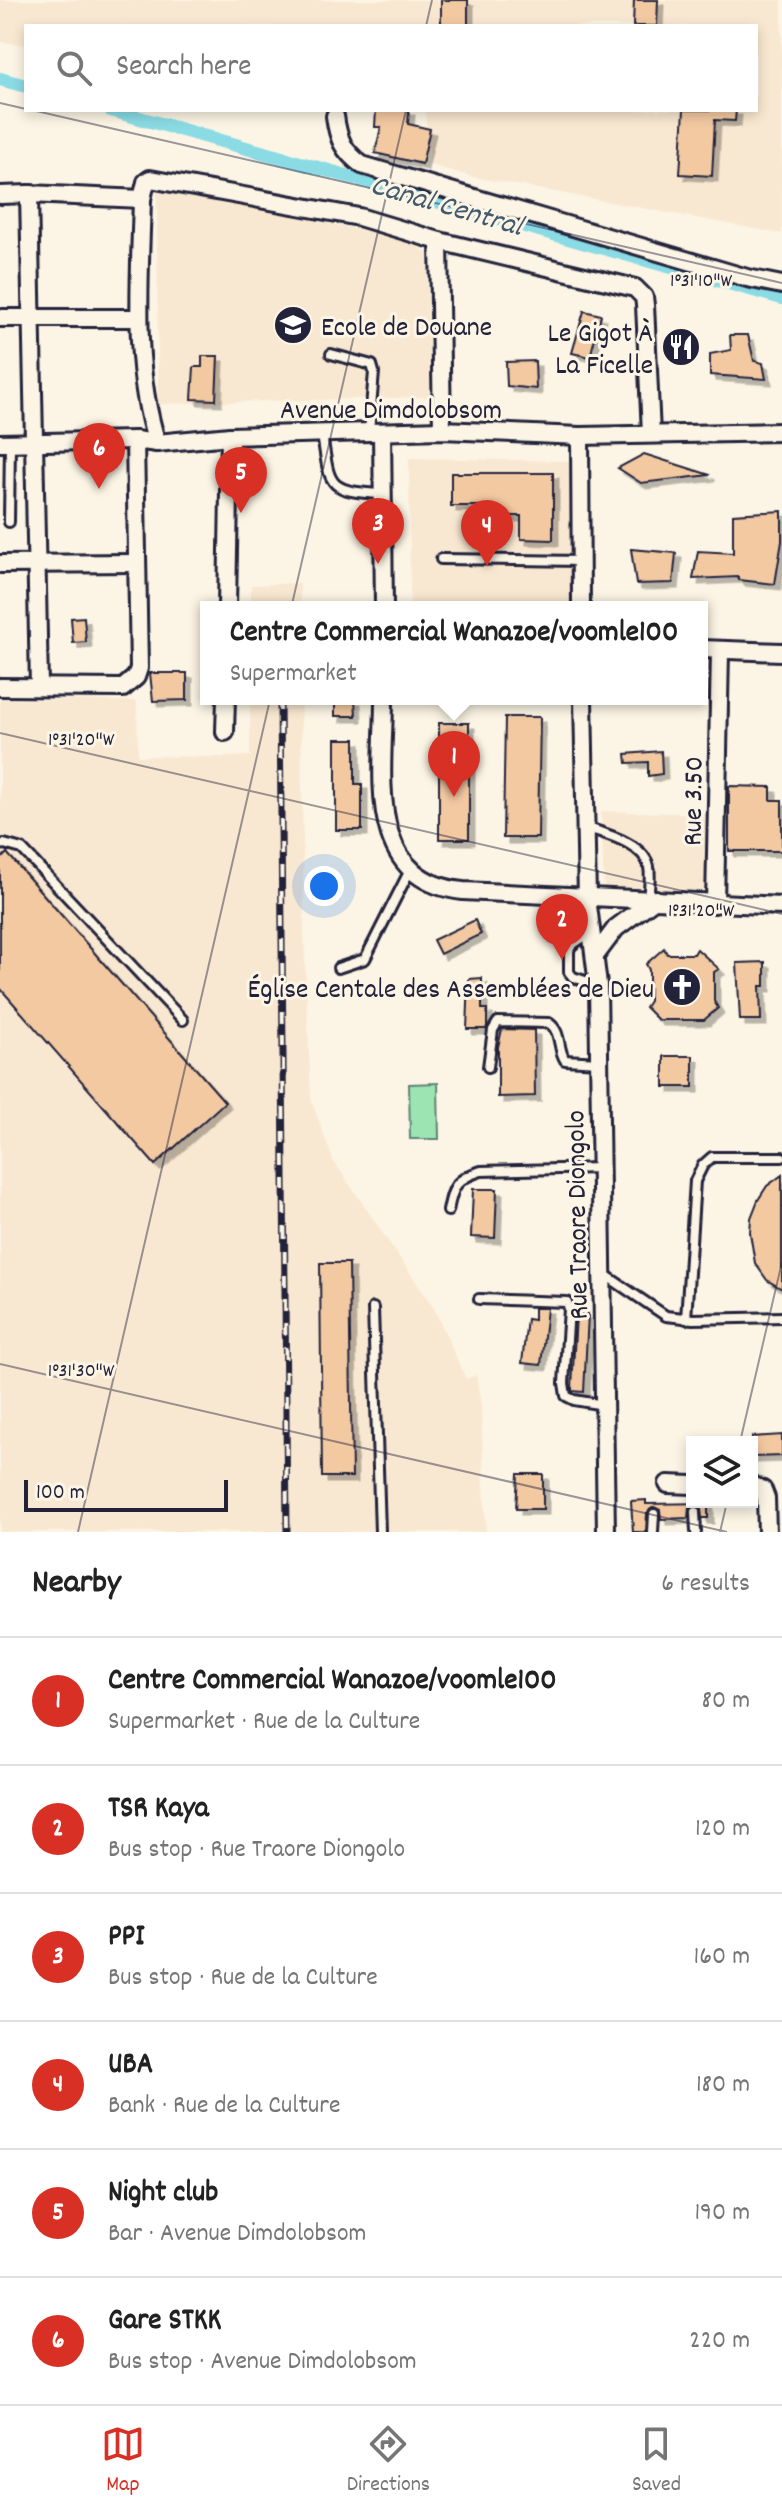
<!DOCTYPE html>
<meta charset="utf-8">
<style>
:root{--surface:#fff;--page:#f2f2f2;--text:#222;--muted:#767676;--line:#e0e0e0;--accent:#d93025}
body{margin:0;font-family:Dekko,sans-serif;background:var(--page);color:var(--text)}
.controls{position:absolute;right:24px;bottom:24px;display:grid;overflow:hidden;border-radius:0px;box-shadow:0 4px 12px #0003}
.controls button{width:72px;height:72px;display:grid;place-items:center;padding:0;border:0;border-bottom:2px solid var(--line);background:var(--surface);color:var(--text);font:40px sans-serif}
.scale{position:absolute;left:24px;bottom:20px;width:204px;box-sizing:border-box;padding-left:8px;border:4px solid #22223b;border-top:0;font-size:22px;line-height:28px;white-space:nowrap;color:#22223b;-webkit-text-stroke:6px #fcf5e5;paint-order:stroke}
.you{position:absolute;left:324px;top:886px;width:28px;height:28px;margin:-20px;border:6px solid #fff;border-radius:50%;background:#1a73e8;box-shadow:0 0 0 12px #1a73e833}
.badge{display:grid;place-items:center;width:52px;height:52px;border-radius:50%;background:var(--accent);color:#fff;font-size:26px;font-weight:700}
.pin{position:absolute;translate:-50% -66px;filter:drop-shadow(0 2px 4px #0008)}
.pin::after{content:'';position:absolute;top:42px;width:28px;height:24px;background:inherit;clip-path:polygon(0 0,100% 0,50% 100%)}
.popup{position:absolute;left:200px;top:601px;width:508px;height:104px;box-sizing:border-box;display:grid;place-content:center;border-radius:0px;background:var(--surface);filter:drop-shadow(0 2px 6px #0005);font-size:26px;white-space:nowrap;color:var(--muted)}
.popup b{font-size:30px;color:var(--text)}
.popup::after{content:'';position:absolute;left:50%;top:100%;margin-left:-16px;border:16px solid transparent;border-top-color:var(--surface)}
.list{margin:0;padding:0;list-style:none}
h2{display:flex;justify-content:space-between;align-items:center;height:104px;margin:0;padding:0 32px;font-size:34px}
h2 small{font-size:26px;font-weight:400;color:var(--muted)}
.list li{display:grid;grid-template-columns:52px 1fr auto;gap:24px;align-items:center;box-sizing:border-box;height:128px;padding:0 32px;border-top:2px solid var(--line)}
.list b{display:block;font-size:30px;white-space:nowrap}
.list p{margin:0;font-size:26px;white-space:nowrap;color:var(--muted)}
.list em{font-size:26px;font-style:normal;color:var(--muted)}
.icon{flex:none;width:44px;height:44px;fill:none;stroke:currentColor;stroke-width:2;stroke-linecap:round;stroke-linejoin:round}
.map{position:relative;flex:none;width:782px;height:1532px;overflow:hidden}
.search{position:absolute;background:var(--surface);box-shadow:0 4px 12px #0003;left:24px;right:24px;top:24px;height:88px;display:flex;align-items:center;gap:20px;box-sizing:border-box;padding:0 28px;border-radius:0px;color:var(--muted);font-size:30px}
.sheet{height:872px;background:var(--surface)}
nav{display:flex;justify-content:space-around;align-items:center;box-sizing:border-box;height:112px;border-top:2px solid var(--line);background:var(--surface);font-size:22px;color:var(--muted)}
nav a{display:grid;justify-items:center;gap:4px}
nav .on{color:var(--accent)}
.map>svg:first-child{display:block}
</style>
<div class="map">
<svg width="782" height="1532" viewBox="0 0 782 1532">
<defs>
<filter id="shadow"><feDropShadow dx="5.5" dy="5.5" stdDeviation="0" flood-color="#0004"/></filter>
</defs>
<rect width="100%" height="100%" fill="#fcf5e5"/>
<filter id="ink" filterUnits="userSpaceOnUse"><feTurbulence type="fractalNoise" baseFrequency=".0125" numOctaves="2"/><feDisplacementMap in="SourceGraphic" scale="16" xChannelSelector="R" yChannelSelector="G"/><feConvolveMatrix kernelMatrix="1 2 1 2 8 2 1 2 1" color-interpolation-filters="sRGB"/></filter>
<g filter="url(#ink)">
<g fill="#f9e8d1">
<polygon points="0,0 782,0 782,234 473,177 430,165 425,110 756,110 756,26 26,26 26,45 0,42"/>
<polygon points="157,189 410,240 427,253 430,397 158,404"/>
<polygon points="409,458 574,461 575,607 410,607"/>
<polygon points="300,583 300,607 251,607 251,585"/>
<polygon points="0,699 137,701 138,756 222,757 250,756 250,699 301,699 304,932 311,1099 333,1160 434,1308 466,1379 476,1375 481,1404 486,1532 0,1532"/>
<polygon points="601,811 710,814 709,893 604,888"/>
</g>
<polygon fill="#9ce4b2" stroke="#5f8376" stroke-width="2" points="438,1083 439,1139 410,1139 409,1084"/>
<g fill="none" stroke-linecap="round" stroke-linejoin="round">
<g stroke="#8adbe4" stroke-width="14">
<polyline points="0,79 26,86"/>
<polyline points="111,110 782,298"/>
</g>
</g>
<g fill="#f3c9a2" stroke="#22223b" stroke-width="2" filter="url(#shadow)">
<rect x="441" y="0" width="27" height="26"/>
<polygon points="634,0 658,0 657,26 633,26"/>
<polygon points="376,110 409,110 408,124 430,129 422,164 375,153 381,127 375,127"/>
<polygon points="684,110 736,110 735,121 715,120 712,176 680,174"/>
<polygon points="584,311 601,315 590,357 572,353"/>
<polygon points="730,335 748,335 754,361 763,363 766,379 710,375 710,354 731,350"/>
<polygon points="202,356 218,356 216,400 192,399 194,367 202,367"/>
<polygon points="535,361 536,389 507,386 506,362"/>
<polygon points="644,454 710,475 641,483 618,468"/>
<polygon points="451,473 553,473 553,540 521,539 521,516 491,516 491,506 451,506"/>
<polygon points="782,511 782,541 775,584 739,580 738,577 693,579 698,551 733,553 733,514"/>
<polygon points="631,549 676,553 673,583 636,584"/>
<polygon points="84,617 86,642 73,643 71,618"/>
<polygon points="150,673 187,673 187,700 153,701"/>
<polygon points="335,699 355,699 356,716 335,716"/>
<polygon points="505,717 540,717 538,838 503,838"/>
<rect x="439" y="723" width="30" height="116"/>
<polygon points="336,739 355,739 355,784 362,784 362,830 336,830"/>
<polygon points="661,751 662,774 648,776 648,762 627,763 626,754"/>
<polygon points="729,786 771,787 771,800 782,800 782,851 729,851"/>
<polygon points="7,853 225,1102 155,1165 0,988 0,860"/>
<polygon points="475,920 481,934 440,954 433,940"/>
<polygon points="664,948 667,954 694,954 697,949 719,969 714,972 714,1001 718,1008 704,1020 658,1020 645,1007 649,1001 649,970 646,964"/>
<polygon points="765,962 765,986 760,986 761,1020 740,1020 737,963"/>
<polygon points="482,978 482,1009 487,1009 487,1026 486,1029 467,1029 469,979"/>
<polygon points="502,1029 534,1030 535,1096 498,1097 498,1047"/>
<rect x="664" y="1056" width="29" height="31"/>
<polygon points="782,1175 782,1289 767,1280 755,1263 750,1233 751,1218 758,1200 767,1186"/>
<polygon points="473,1189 497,1189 495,1238 471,1237"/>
<polygon points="320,1263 349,1263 352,1477 322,1477"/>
<polygon points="534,1308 547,1308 541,1365 522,1363 527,1319 534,1320"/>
<polygon points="576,1314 588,1314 584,1392 572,1391 572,1388"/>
<polygon points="782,1435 782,1456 752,1457 752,1437"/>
<polygon points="518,1474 543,1474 543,1509 516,1509"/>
<polygon points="646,1500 646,1504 708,1503 708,1518 702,1518 701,1509 695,1505 689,1508 688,1518 661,1519 660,1510 654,1507 647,1513 646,1532 633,1532 631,1501"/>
</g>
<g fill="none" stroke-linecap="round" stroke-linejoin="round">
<g stroke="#22223b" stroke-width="14">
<g id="service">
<polyline points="331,354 372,365 374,372 369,432"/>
<path d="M322,434C330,486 326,491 382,494"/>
<polyline points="9,522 10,443"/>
<polyline points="441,559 581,561"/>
<path d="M585,827C605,834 644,843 649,867C651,877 649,889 648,899"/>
<polyline points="0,845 4,844 22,849 183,1020"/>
<polyline points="591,932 572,945 569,950 569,972 573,977 597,985"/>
<polyline points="338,968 365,959 410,870"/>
<path d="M488,1067L493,1030L498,1022L549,1023C562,1032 557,1048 565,1060L599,1062"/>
<path d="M448,1211C453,1185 456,1179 481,1171L600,1168"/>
<polyline points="604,1274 666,1316 693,1319 782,1317"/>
<polyline points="479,1299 567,1302 569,1309 564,1383 566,1396 574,1400 604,1405"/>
<polyline points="373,1308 380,1532"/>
<polyline points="686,1319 695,1181 703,1165 712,1157 782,1157"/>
<polyline points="695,1512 696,1532"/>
<polyline points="653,1532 654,1514"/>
</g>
</g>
<g stroke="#22223b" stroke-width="22">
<g id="minor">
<path d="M335,116C338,139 343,151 362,165L747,278L782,285"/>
<polyline points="29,194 39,686"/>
<polyline points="0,195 29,194 142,199"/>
<polyline points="439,241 442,430"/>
<polyline points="0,318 139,318"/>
<polyline points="382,432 384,607"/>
<polyline points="580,436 581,607"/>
<polyline points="0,443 135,440 157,443 230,436 442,430 580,436 782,432"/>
<path d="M157,443C132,365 140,279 142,199L146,182L150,179L359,217L439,241L635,288L644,297L645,305L651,434"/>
<polyline points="0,564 137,563"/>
<polyline points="227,607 230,436"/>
<polyline points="702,649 782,652"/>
<polyline points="0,687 123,688 136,677 139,668 135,440"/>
<path d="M384,699C384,773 363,880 463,891L782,906"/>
<polyline points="583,699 587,898 598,985 606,1532"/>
<polyline points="225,732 226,699"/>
<polyline points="715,904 720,651"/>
<polyline points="595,956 616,928 655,899"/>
<polyline points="668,1484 692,1485"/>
<polyline points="752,1485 763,1490 766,1498 767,1532"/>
</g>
</g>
<use href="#service" stroke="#fcf5e5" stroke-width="8"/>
<use href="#minor" stroke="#fcf5e5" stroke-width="16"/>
<g stroke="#22223b" stroke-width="7">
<polyline id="rail" points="280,699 287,1532"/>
</g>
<use href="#rail" stroke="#fcf5e5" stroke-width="4" stroke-dasharray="12" stroke-linecap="butt"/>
</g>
</g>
<path fill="none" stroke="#22223b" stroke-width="2" stroke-opacity="0.45" d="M426,26L432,0M0,103L26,109M32,110L782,283M0,733L782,914M0,1364L727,1532M740,1442L782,1262M78,1532L406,110M720,1532L727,1502"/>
<defs>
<g id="school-disc" transform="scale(2)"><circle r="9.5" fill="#22223b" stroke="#fcf5e5"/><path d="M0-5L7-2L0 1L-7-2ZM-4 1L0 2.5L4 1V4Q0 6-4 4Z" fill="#fff"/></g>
<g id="restaurant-disc" transform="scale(2)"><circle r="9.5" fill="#22223b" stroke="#fcf5e5"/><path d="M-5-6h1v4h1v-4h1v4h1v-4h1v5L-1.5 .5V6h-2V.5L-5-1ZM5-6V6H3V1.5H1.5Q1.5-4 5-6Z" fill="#fff"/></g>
<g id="church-disc" transform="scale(2)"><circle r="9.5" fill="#22223b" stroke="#fcf5e5"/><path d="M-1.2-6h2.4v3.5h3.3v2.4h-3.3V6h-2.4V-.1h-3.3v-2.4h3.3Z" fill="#fff"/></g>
</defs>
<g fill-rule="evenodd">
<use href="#school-disc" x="293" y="325"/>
<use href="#restaurant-disc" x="681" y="347"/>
<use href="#church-disc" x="682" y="987"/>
</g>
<g text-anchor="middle" stroke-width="6" stroke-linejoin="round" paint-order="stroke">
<g font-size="28" fill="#22223b" stroke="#fcf5e5" text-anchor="end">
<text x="321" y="335" text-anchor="start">Ecole de Douane</text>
<text x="653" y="341">Le Gigot À<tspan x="653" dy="32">La Ficelle</tspan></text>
<text x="654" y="997">Église Centale des Assemblées de Dieu</text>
</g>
<g font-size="28" fill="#22223b" stroke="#fcf5e5">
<text x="391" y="418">Avenue Dimdolobsom</text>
<text transform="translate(691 801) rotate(-89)" y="10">Rue 3.50</text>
<text transform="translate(575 1215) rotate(-91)" y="10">Rue Traore Diongolo</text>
</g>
<g font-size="30" font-style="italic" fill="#415a6e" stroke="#fcf5e5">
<text transform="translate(447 204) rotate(16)" y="10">Canal Central</text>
</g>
</g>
<g font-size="20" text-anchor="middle" fill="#22223b" stroke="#fcf5e5" stroke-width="6" stroke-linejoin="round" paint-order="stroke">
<text x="701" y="286">1°31'10"W</text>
<text x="81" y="745">1°31'20"W</text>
<text x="701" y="916">1°31'20"W</text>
<text x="81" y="1376">1°31'30"W</text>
</g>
</svg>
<div class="controls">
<button><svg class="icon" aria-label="layers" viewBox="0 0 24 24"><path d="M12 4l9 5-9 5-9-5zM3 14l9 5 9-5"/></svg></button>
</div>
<div class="scale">100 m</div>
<div class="you"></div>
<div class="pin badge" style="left:454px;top:797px">1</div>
<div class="popup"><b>Centre Commercial Wanazoe/voomle100</b>Supermarket</div>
<div class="pin badge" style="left:562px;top:960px">2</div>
<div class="pin badge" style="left:378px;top:564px">3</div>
<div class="pin badge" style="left:487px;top:566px">4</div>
<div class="pin badge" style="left:241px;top:513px">5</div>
<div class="pin badge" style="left:99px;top:489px">6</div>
<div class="search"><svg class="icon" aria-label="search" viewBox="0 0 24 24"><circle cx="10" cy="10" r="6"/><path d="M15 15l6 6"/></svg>Search here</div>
</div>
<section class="sheet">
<h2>Nearby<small>6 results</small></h2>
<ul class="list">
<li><span class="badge">1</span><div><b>Centre Commercial Wanazoe/voomle100</b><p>Supermarket · Rue de la Culture</p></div><em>80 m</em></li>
<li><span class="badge">2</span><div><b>TSR Kaya</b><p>Bus stop · Rue Traore Diongolo</p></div><em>120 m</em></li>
<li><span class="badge">3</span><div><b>PPI</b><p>Bus stop · Rue de la Culture</p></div><em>160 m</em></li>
<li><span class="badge">4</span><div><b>UBA</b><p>Bank · Rue de la Culture</p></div><em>180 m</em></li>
<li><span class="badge">5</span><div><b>Night club</b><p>Bar · Avenue Dimdolobsom</p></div><em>190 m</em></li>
<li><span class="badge">6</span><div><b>Gare STKK</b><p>Bus stop · Avenue Dimdolobsom</p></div><em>220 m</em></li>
</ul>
</section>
<nav>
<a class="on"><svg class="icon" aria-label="map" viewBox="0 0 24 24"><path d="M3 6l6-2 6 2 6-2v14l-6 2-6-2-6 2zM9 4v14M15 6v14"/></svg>Map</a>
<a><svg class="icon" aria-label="directions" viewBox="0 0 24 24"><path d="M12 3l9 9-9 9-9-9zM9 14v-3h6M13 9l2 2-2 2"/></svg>Directions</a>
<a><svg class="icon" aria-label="saved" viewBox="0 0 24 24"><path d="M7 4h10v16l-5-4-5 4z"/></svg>Saved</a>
</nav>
